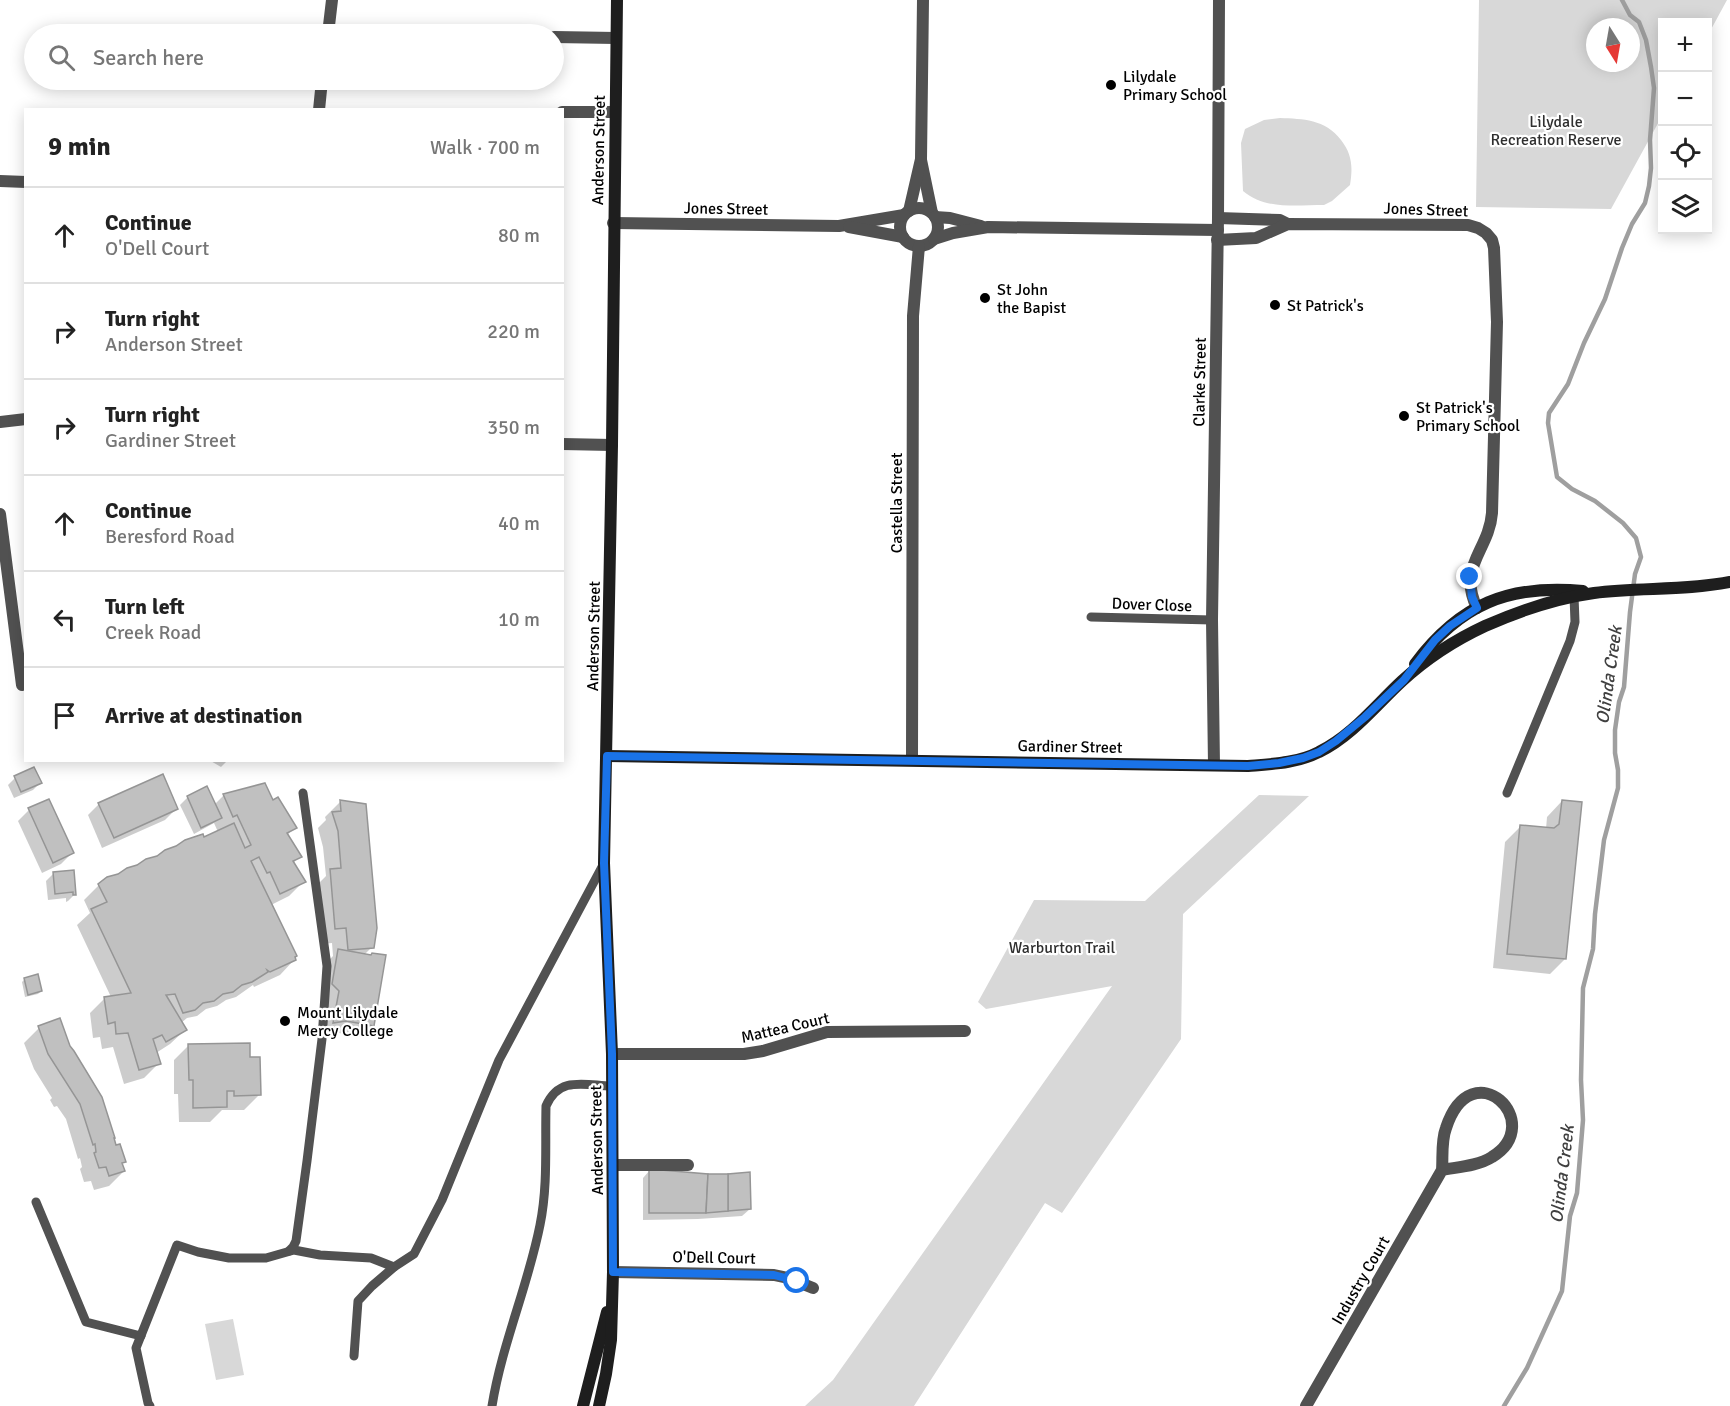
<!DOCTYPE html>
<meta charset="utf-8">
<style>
:root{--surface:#fff;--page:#f6f6f6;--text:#222;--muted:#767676;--line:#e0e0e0}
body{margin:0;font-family:Signika,sans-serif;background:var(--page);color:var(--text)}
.controls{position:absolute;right:18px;top:18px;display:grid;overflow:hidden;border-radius:0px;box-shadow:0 3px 15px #0003}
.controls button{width:54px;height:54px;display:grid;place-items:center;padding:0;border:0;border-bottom:2px solid var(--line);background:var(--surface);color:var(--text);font:30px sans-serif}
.compass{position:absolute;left:1586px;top:18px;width:54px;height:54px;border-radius:50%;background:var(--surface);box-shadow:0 3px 15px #0003;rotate:169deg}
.stop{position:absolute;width:18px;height:18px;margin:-14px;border:4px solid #1a73e8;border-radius:50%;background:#fff}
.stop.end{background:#1a73e8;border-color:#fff;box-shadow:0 2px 6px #0008}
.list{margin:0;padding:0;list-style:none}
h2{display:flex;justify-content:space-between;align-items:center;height:78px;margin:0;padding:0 24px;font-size:26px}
h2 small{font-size:20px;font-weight:400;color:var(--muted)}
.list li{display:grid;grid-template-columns:39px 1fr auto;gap:18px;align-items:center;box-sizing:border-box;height:96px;padding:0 24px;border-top:2px solid var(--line)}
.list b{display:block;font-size:22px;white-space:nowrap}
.list p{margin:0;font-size:20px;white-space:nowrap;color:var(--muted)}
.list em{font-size:20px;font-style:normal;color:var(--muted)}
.icon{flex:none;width:33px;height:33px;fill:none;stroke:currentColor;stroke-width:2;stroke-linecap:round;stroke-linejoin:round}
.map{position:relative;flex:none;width:1730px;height:1406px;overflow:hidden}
.search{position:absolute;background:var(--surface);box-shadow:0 3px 15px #0003;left:24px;top:24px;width:540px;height:66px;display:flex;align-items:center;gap:15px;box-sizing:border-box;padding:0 21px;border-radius:33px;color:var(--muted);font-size:22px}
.panel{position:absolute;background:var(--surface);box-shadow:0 3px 15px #0003;left:24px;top:108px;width:540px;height:654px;border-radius:0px}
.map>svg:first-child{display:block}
</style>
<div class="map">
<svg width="1730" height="1406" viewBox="0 0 1730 1406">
<rect width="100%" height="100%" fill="#fff"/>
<g fill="#d8d8d8" fill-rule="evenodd">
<path d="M1479,0H1727L1708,35V22H1662V116L1611,209L1476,207ZM1595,27H1631V63H1595Z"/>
<path d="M1280,118C1303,119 1325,119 1341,140C1352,154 1353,167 1350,185L1332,201L1324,205C1297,205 1265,210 1243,191L1241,143L1245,129L1264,120Z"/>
<polygon points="1259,795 1309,796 1183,914 1181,1039 1062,1213 1045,1203 914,1406 805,1406 833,1380 1112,986 986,1009 978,1002 1034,900 1145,901"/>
<polygon points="233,1319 244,1375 216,1380 205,1324"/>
</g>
<g fill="#0003">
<polygon points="209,760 228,760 221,767"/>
<polygon points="15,778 40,783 33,790 14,798 8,785"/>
<polygon points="264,785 272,802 295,828 287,835 300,857 293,863 304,881 289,896 271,905 294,960 280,975 254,987 253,985 236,997 226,1000 217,1006 206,1009 197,1016 187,1018 181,1023 185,1030 170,1044 156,1053 159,1063 144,1078 124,1084 113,1047 102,1049 100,1037 93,1038 90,1013 105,998 111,997 77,925 90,913 84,900 99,885 218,832 214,823 194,834 180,805 188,797 206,788 214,805 223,796"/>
<polygon points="1562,801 1565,959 1550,974 1493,968 1505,842 1520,827 1546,829 1547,817"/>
<polygon points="340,802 365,806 372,947 364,955 370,956 372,1026 361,1037 334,1032 323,1033 327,962 333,956 332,943 321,944 316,886 326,876 323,847 318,828 326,820 325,817"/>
<polygon points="99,804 176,809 165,820 102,848 88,815"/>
<polygon points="29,810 72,853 61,864 42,873 18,821"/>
<polygon points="72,871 75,894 68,901 66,902 66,898 48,900 46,881 54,873"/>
<polygon points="25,979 41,991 38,994 25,997 22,982"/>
<polygon points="39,1028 69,1047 124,1161 121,1164 124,1171 109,1186 94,1190 91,1181 84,1182 80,1169 82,1167 80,1158 78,1159 66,1119 57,1106 54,1107 50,1100 52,1098 34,1069 24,1043"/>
<polygon points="189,1045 248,1058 259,1095 244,1110 222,1110 210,1122 179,1122 178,1094 174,1094 174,1060"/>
<polygon points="650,1170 708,1176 750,1209 742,1216 698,1219 643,1220 643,1178"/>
</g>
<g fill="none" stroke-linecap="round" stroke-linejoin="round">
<polyline stroke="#9f9f9f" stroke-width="4.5" points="1504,1406 1527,1368 1562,1291 1570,1216 1577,1193 1583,1120 1581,1080 1583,988 1593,949 1595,914 1604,840 1618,788 1618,770 1615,753 1615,730 1619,702 1624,687 1630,612 1635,574 1641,557 1636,538 1623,523 1595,501 1572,489 1557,477 1548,423 1549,413 1568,384 1584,343 1605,299 1622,248 1632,224 1645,203 1649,186 1651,168 1650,140 1654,88 1651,67 1646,40 1639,22 1630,15 1622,0"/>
</g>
<g fill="#c0c0c0" stroke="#959595" stroke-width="1.5">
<polygon points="34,767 42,783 21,792 14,776"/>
<polygon points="163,774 178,809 114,838 98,803"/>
<polygon points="265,783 273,800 278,797 297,828 287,833 302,857 293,861 306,882 280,894 270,872 267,873 259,857 251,861 297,956 295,957 296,960 270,972 267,970 268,972 252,982 242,985 233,992 223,994 214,1001 203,1003 195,1010 183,1013 175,994 166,995 187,1030 166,1042 162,1035 153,1039 161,1064 139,1070 128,1033 116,1034 115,1022 108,1024 104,997 131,993 91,909 107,902 98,884 107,877 118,874 127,868 137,865 146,859 157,856 165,850 176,846 185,840 203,834 204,837 234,823 245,848 251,845 237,815 233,817 223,794"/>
<polygon points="207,786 222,818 201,828 187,796"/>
<polygon points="49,799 74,853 53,863 28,808"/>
<polygon points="340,800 366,804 377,928 374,948 348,950 346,928 335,929 330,869 341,868 338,831 332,812 341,811"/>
<polygon points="1562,800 1582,802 1566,959 1507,954 1520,825 1554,828 1559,824"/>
<polygon points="74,870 76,895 73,895 73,892 55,894 53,872"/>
<polygon points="338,949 371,955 372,953 386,955 374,1026 346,1021 333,1023 339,991 332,984"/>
<polygon points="38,974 42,991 28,995 24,978"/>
<polygon points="60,1018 70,1046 74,1051 102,1097 115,1138 114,1138 116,1145 120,1144 126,1162 122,1163 125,1171 109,1176 106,1167 99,1168 94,1153 96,1152 95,1144 93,1145 80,1104 48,1054 38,1026"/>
<polygon points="250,1043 250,1057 260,1057 261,1095 234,1096 234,1091 227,1091 227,1107 193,1108 193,1080 189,1080 188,1044"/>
<polygon points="649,1169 708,1174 706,1213 649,1213"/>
<polygon points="750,1172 751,1209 728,1211 728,1174"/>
<polygon points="708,1174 728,1174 728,1211 706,1213"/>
</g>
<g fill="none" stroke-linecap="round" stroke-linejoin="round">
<g stroke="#515151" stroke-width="9">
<polyline points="1091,617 1212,620"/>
<polyline points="1507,793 1570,641 1575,622 1574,596"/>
<polyline points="36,1202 86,1322 141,1336"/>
<polyline points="289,1251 293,1247 296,1241 307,1161 322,1039 327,966 303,793"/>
<polyline points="354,1356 358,1301 372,1286 394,1267 414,1254 442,1200 499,1060 603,865"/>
<polyline points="150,1406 148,1403 136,1348 177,1245 198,1252 229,1258 266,1258 294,1250 320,1255 371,1258 394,1267"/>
<path d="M492,1406C502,1344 528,1286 540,1225C548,1186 545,1146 546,1106C559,1076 584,1085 611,1086"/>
</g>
<g stroke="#515151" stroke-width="12">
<polyline points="328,34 332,0"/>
<polyline points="554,37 616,38"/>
<polyline points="319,110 322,80"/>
<polyline points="562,112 615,112"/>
<polyline points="921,160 932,213"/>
<polyline points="0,181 26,182"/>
<circle cx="919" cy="227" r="19"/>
<polyline points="909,211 921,159 923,0"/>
<polyline points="935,217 950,218 981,226"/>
<polyline points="1218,218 1280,220 1288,224"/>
<polyline points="613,223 839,226 904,215"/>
<polyline points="849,227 903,237"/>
<polyline points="934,239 953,233 988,227 1218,230"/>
<path d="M1217,240L1256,238L1288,224L1468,225L1478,228L1486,233L1492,240L1494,248L1497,322L1492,513C1489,551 1457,566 1477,608"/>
<polyline points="0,422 26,419"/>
<polyline points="562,444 612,445"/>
<polyline points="0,514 22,685"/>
<polyline points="912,760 913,316 919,246"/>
<polyline points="1214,765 1212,620 1218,218 1219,0"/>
<polyline points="612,1054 744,1054 763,1051 827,1032 965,1031"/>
<polyline points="613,1165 688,1165"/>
<polyline points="613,1272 774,1275 788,1278 813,1288"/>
<path d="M1306,1406L1442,1170C1443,1157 1441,1141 1446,1128C1472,1049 1548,1123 1492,1157C1478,1166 1458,1167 1442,1170"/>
</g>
<g stroke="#1e1e1e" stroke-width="12">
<path d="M1415,664C1460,604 1509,584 1583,591"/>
<path d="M607,756L1248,766C1272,764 1298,763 1319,752C1352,736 1376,705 1402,681C1427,658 1455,640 1485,626C1519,611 1557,598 1594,593C1639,587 1685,591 1730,582"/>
<polyline points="583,1406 607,1312"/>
<polyline points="599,1406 606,1374 611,1340 613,1272 612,1054 604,863 612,445 617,0"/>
</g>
</g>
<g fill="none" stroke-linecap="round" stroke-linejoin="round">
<polyline stroke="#1a73e8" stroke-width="8" points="797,1281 774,1275 613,1272 612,1054 604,863 607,756 1248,766 1279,763 1303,758 1319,752 1336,741 1365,717 1404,680 1435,640 1450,626 1477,608 1472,597 1470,577"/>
</g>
<g fill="#000" stroke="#fff" stroke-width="2">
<circle cx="1111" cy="85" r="6"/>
<circle cx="985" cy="298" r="6"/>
<circle cx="1275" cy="305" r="6"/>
<circle cx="1404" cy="416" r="6"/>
<circle cx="285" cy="1021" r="6"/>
</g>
<g text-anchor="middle" stroke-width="4.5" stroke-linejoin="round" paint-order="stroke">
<g font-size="16" fill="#000" stroke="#fff" text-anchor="start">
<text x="1123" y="82">Lilydale<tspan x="1123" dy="18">Primary School</tspan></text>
<text x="997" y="295">St John<tspan x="997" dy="18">the Bapist</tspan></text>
<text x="1287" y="311">St Patrick's</text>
<text x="1416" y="413">St Patrick's<tspan x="1416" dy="18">Primary School</tspan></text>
<text x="297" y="1018">Mount Lilydale<tspan x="297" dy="18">Mercy College</tspan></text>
</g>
<g font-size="16" fill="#2f2f2f" stroke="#fff">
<text x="1556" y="127">Lilydale<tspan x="1556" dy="18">Recreation Reserve</tspan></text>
<text x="1062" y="953">Warburton Trail</text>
</g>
<g font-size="16" fill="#000" stroke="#fff">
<text transform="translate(598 150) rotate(-89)" y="6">Anderson Street</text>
<text transform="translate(726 208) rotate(1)" y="6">Jones Street</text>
<text transform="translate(1426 209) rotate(2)" y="6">Jones Street</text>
<text transform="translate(1199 382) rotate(-89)" y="6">Clarke Street</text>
<text transform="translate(896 503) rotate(-90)" y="6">Castella Street</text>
<text transform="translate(1152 604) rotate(2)" y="6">Dover Close</text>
<text transform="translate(593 636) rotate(-89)" y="6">Anderson Street</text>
<text transform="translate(1070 746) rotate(1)" y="6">Gardiner Street</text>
<text transform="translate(785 1027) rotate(-13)" y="6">Mattea Court</text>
<text transform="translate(596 1140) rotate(-91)" y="6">Anderson Street</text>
<text transform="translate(714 1257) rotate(1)" y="6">O'Dell Court</text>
<text transform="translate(1360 1280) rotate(-60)" y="6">Industry Court</text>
</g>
<g font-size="18" font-style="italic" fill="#404040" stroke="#fff">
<text transform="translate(1609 675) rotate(-82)" y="6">Olinda Creek</text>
<text transform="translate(1562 1174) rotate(-83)" y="6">Olinda Creek</text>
</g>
</g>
</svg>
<div class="controls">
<button>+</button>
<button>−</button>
<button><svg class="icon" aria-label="locate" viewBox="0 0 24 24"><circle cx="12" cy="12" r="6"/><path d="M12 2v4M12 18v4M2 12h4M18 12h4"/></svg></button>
<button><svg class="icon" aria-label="layers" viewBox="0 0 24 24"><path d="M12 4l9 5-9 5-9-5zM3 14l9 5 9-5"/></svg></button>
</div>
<svg class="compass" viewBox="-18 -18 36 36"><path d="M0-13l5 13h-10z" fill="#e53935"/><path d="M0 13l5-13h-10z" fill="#767676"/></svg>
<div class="stop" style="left:797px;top:1281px"></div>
<div class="stop end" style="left:1470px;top:577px"></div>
<div class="search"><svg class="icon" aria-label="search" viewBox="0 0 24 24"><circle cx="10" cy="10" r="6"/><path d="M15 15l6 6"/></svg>Search here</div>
<section class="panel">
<h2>9 min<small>Walk · 700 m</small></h2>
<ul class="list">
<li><svg class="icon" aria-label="ahead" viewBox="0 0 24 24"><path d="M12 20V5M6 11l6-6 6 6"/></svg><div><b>Continue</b><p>O'Dell Court</p></div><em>80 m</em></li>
<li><svg class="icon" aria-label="right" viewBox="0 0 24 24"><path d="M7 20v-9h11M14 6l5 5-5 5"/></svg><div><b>Turn right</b><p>Anderson Street</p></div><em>220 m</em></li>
<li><svg class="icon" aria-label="right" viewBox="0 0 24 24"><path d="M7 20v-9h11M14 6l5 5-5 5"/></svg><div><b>Turn right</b><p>Gardiner Street</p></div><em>350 m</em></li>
<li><svg class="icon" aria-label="ahead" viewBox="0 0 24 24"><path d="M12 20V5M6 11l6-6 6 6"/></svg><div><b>Continue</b><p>Beresford Road</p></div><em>40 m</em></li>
<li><svg class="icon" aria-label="left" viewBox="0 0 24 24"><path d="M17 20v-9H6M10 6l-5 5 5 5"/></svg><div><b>Turn left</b><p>Creek Road</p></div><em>10 m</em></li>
<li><svg class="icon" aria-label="arrive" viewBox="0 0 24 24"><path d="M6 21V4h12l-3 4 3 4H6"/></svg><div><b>Arrive at destination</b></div></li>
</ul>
</section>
</div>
